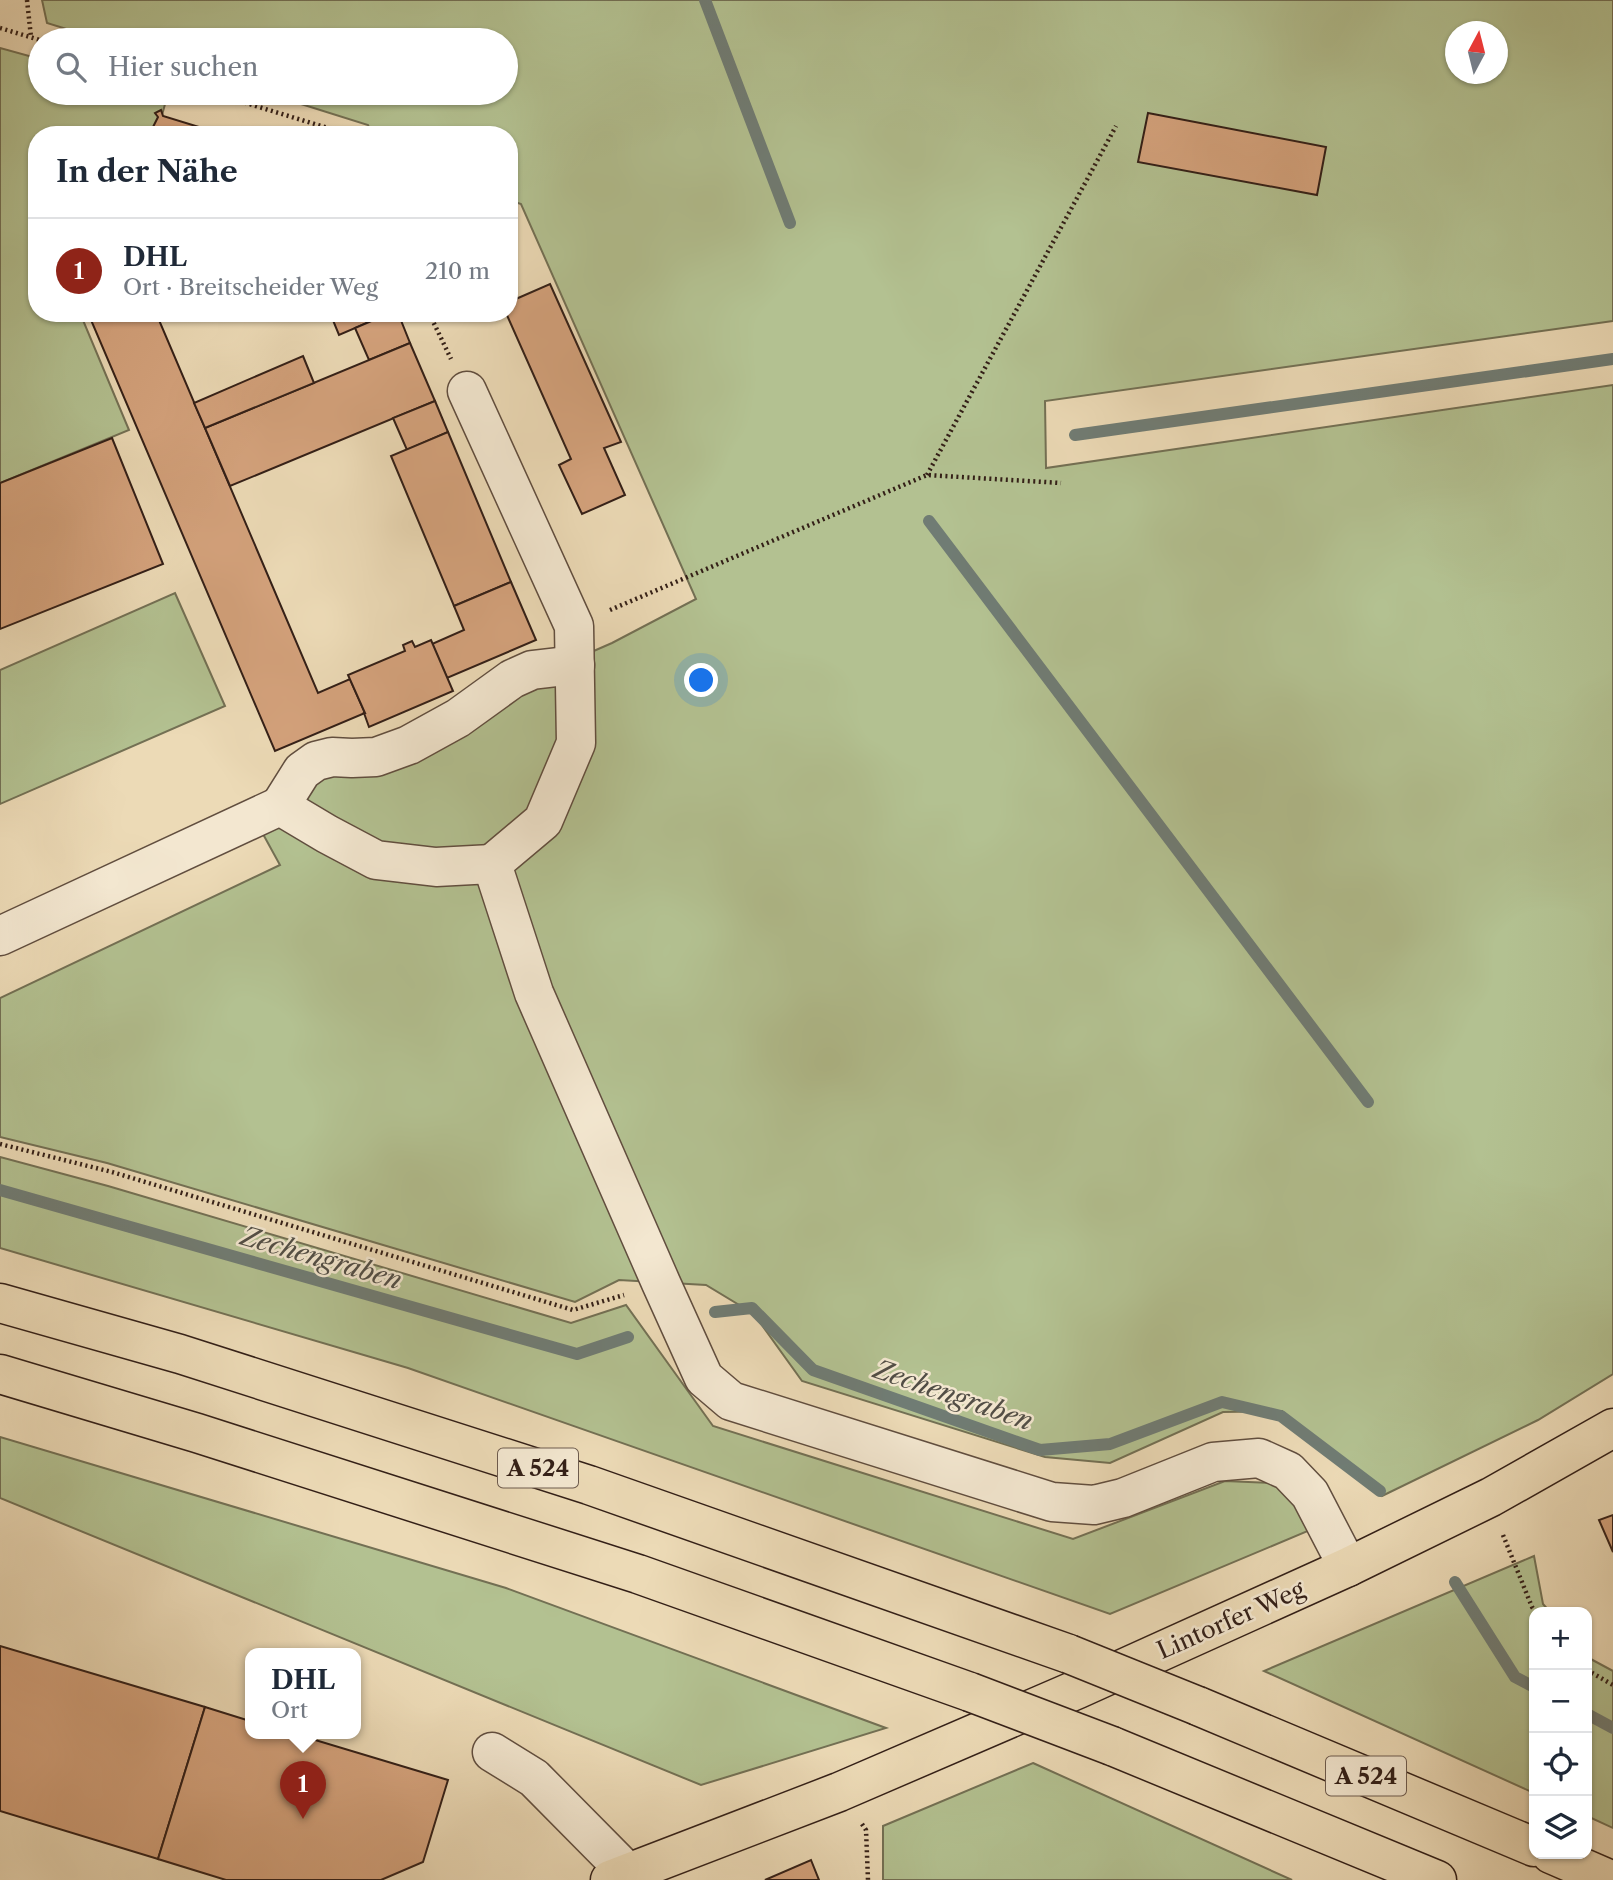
<!DOCTYPE html>
<html lang="de">
<meta charset="utf-8">
<style>
:root{--surface:#fff;--page:#f6f6f7;--text:#1f2937;--muted:#747a83;--line:#e0e1e3;--accent:#8f2418}
body{margin:0;font-family:"Libre Caslon Text",serif;background:var(--page);color:var(--text)}
.controls{position:absolute;right:21px;bottom:21px;display:grid;overflow:hidden;border-radius:14px;box-shadow:0 2px 5px #0004}
.controls button{width:63px;height:63px;display:grid;place-items:center;padding:0;border:0;border-bottom:2px solid var(--line);background:var(--surface);color:var(--text);font:35px sans-serif}
.compass{position:absolute;left:1445px;top:21px;width:63px;height:63px;border-radius:50%;background:var(--surface);box-shadow:0 2px 5px #0004;rotate:7deg}
.you{position:absolute;left:702px;top:681px;width:24px;height:24px;margin:-18px;border:5px solid #fff;border-radius:50%;background:#1a73e8;box-shadow:0 0 0 10px #1a73e833}
.badge{display:grid;place-items:center;width:46px;height:46px;border-radius:50%;background:var(--accent);color:#fff;font-size:23px;font-weight:700}
.pin{position:absolute;translate:-50% -58px;filter:drop-shadow(0 2px 4px #0008)}
.pin::after{content:'';position:absolute;top:37px;width:24px;height:21px;background:inherit;clip-path:polygon(0 0,100% 0,50% 100%)}
.popup{position:absolute;left:245px;top:1648px;width:116px;height:91px;box-sizing:border-box;display:grid;place-content:center;border-radius:14px;background:var(--surface);filter:drop-shadow(0 2px 5px #0005);font-size:23px;white-space:nowrap;color:var(--muted)}
.popup b{font-size:26px;color:var(--text)}
.popup::after{content:'';position:absolute;left:50%;top:100%;margin-left:-14px;border:14px solid transparent;border-top-color:var(--surface)}
.list{margin:0;padding:0;list-style:none}
h2{display:flex;justify-content:space-between;align-items:center;height:91px;margin:0;padding:0 28px;font-size:30px}
h2 small{font-size:23px;font-weight:400;color:var(--muted)}
.list li{display:grid;grid-template-columns:46px 1fr auto;gap:21px;align-items:center;box-sizing:border-box;height:105px;padding:0 28px;border-top:2px solid var(--line)}
.list b{display:block;font-size:26px;white-space:nowrap}
.list p{margin:0;font-size:23px;white-space:nowrap;color:var(--muted)}
.list em{font-size:23px;font-style:normal;color:var(--muted)}
.icon{flex:none;width:38px;height:38px;fill:none;stroke:currentColor;stroke-width:2;stroke-linecap:round;stroke-linejoin:round}
.map{position:relative;flex:none;width:1613px;height:1880px;overflow:hidden}
.search{position:absolute;background:var(--surface);box-shadow:0 2px 5px #0004;left:28px;top:28px;width:490px;height:77px;display:flex;align-items:center;gap:18px;box-sizing:border-box;padding:0 24px;border-radius:38px;color:var(--muted);font-size:26px}
.panel{position:absolute;background:var(--surface);box-shadow:0 2px 5px #0004;left:28px;top:126px;width:490px;height:196px;border-radius:28px}
.map>svg:first-child{display:block}
</style>
<div class="map">
<svg width="1613" height="1880" viewBox="0 0 1613 1880">
<rect width="100%" height="100%" fill="#ecdab6"/>
<filter id="stains"><feTurbulence type="fractalNoise" baseFrequency=".00286" numOctaves="4"/><feColorMatrix values="0 0 0 0 .2 0 0 0 0 .09 0 0 0 0 .02 0 0 0 .5 -.17"/></filter>
<radialGradient id="worn" r=".72"><stop offset=".6" stop-color="#630" stop-opacity="0"/><stop offset="1" stop-color="#630" stop-opacity=".3"/></radialGradient>
<g fill="#b3c191" stroke="#737054" stroke-width="2" fill-rule="evenodd">
<path d="M42,0H1613V321L1045,401L1046,468L1613,385V1374L1538,1420L1382,1496L1282,1411L1223,1412L1110,1463L1045,1457L802,1381L754,1314L706,1285L619,1280L575,1302L107,1163L0,1137V998L280,865L246,803L612,643L696,599L521,204L509,200V135H372L368,125L266,93H506V40H102L47,23ZM1456,32H1498V74H1456Z"/>
<polygon points="0,48 40,59 40,93 154,93 167,97 162,115 151,135 37,135 37,313 80,313 129,430 0,483"/>
<polygon points="175,593 225,706 0,804 0,670"/>
<polygon points="0,1157 108,1186 571,1323 626,1305 713,1426 1073,1539 1225,1481 1274,1483 1315,1528 1110,1614 408,1368 0,1248"/>
<polygon points="0,1437 506,1588 886,1728 701,1785 0,1498"/>
<polygon points="1534,1556 1543,1604 1550,1612 1534,1612 1534,1793 1264,1671"/>
<polygon points="1587,1657 1613,1671 1613,1828 1587,1816"/>
<polygon points="1033,1763 1292,1880 883,1880 883,1826"/>
</g>
<g fill="none" stroke-linecap="round" stroke-linejoin="round">
<g stroke="#707c74" stroke-width="12">
<polyline points="705,0 790,223"/>
<polyline points="1075,435 1613,359"/>
<polyline points="929,521 1368,1102"/>
<polyline points="0,1190 577,1354 628,1337"/>
<polyline points="715,1312 752,1308 813,1370 1040,1450 1110,1444 1222,1402 1281,1416 1380,1491"/>
<polyline points="1455,1582 1515,1677 1534,1687"/>
<polyline points="1587,1714 1613,1728"/>
</g>
</g>
<g fill="#d4a27c" stroke="#331f17" stroke-width="2">
<polygon points="161,110 163,116 225,135 149,135 158,117 155,113"/>
<polygon points="1148,113 1326,147 1317,195 1138,162"/>
<polygon points="550,284 621,442 604,448 625,495 582,514 559,465 571,459 506,313 509,313 509,302"/>
<polygon points="88,313 156,313 318,693 350,679 365,713 275,751"/>
<polygon points="330,313 390,313 339,335"/>
<polygon points="390,313 398,313 410,343 369,360 355,328"/>
<polygon points="410,343 435,401 230,486 205,428"/>
<polygon points="303,356 314,383 205,428 194,403"/>
<polygon points="435,401 448,432 407,450 393,418"/>
<polygon points="448,432 511,582 454,606 391,456"/>
<polygon points="112,438 163,564 0,629 0,483"/>
<polygon points="511,582 536,640 447,678 432,644 464,630 454,606"/>
<polygon points="431,640 453,691 369,727 364,713 365,713 348,675 405,651 403,645 412,641 415,647"/>
<polygon points="1613,1515 1613,1552 1599,1520"/>
<polygon points="0,1646 205,1707 158,1859 0,1811"/>
<polygon points="205,1707 250,1721 250,1733 292,1733 448,1780 423,1862 381,1880 226,1880 158,1859"/>
<polygon points="811,1860 819,1880 765,1880"/>
</g>
<g fill="none" stroke-linecap="round" stroke-linejoin="round">
<g stroke="#614e3f" stroke-width="41">
<g id="minor">
<polyline points="467,391 574,626 576,743 543,821 492,864 534,993 661,1283 704,1378 731,1401 1052,1502 1094,1505 1123,1498 1213,1462 1259,1458 1288,1471 1310,1494 1348,1567"/>
<polyline points="280,806 302,771 316,761 332,757 352,758 376,757 409,745 458,718 512,679 532,670 575,665"/>
<polyline points="0,936 280,806 327,834 376,860 436,867 492,864"/>
<polyline points="492,1752 534,1778 627,1872"/>
</g>
</g>
<g stroke="#331f17" stroke-width="41">
<polyline id="major" points="610,1880 839,1792 1078,1689 1348,1567 1491,1497 1613,1428"/>
</g>
<g stroke="#331f17" stroke-width="41">
<g id="highway">
<polyline points="0,1303 180,1354 589,1485 1069,1654"/>
<polyline points="0,1374 197,1433 638,1574 970,1692"/>
<polyline points="1198,1706 1534,1847"/>
<polyline points="1112,1746 1437,1880"/>
<polyline points="1551,1854 1611,1880"/>
</g>
</g>
<g stroke="#331f17" stroke-width="4.5" stroke-dasharray="2 3.5" stroke-linecap="butt">
<polyline points="27,0 31,37"/>
<polyline points="0,28 40,40"/>
<polyline points="213,93 341,132 343,135"/>
<polyline points="429,313 451,359"/>
<polyline points="927,475 1116,126"/>
<polyline points="610,610 927,475 1061,483"/>
<polyline points="0,1144 112,1172 573,1310 624,1295"/>
<polyline points="1503,1535 1532,1607 1536,1612"/>
<polyline points="1587,1670 1613,1685"/>
<polyline points="862,1824 866,1830 868,1880"/>
</g>
<use href="#minor" stroke="#f3e7d0" stroke-width="38"/>
<use href="#major" stroke="#ecdab6" stroke-width="38"/>
<use href="#highway" stroke="#ecdab6" stroke-width="38"/>
<g stroke="#331f17" stroke-width="41" stroke-linecap="butt">
<g id="highway-bridge">
<polyline points="1069,1654 1198,1706"/>
<polyline points="970,1692 1112,1746"/>
</g>
</g>
<use href="#highway-bridge" stroke="#ecdab6" stroke-width="38"/>
</g>
<g text-anchor="middle" stroke-width="5" stroke-linejoin="round" paint-order="stroke">
<g fill="#f3e7d0" stroke="#6d5b4e" stroke-width="2">
<rect x="498" y="1448.5" width="80" height="39" rx="5"/>
<rect x="1326" y="1756.5" width="80" height="39" rx="5"/>
</g>
<g font-size="23" font-weight="bold" fill="#331f17">
<text x="538" y="1476">A 524</text>
<text x="1366" y="1784">A 524</text>
</g>
<g font-size="24" fill="#331f17" stroke="#f3e7d0">
<text transform="translate(1231 1620) rotate(-24)" y="8">Lintorfer Weg</text>
</g>
<g font-size="26" font-style="italic" fill="#524e46" stroke="#f3e7d0">
<text transform="translate(321 1258) rotate(16)" y="9">Zechengraben</text>
<text transform="translate(953 1395) rotate(19)" y="9">Zechengraben</text>
</g>
</g>
<rect width="100%" height="100%" filter="url(#stains)"/>
<rect width="100%" height="100%" fill="url(#worn)"/>
</svg>
<div class="controls">
<button>+</button>
<button>−</button>
<button><svg class="icon" aria-label="locate" viewBox="0 0 24 24"><circle cx="12" cy="12" r="6"/><path d="M12 2v4M12 18v4M2 12h4M18 12h4"/></svg></button>
<button><svg class="icon" aria-label="layers" viewBox="0 0 24 24"><path d="M12 4l9 5-9 5-9-5zM3 14l9 5 9-5"/></svg></button>
</div>
<svg class="compass" viewBox="-18 -18 36 36"><path d="M0-13l5 13h-10z" fill="#e53935"/><path d="M0 13l5-13h-10z" fill="#747a83"/></svg>
<div class="you"></div>
<div class="pin badge" style="left:303px;top:1819px">1</div>
<div class="popup"><b>DHL</b>Ort</div>
<div class="search"><svg class="icon" aria-label="search" viewBox="0 0 24 24"><circle cx="10" cy="10" r="6"/><path d="M15 15l6 6"/></svg>Hier suchen</div>
<section class="panel">
<h2>In der Nähe<small></small></h2>
<ul class="list">
<li><span class="badge">1</span><div><b>DHL</b><p>Ort · Breitscheider Weg</p></div><em>210 m</em></li>
</ul>
</section>
</div>
